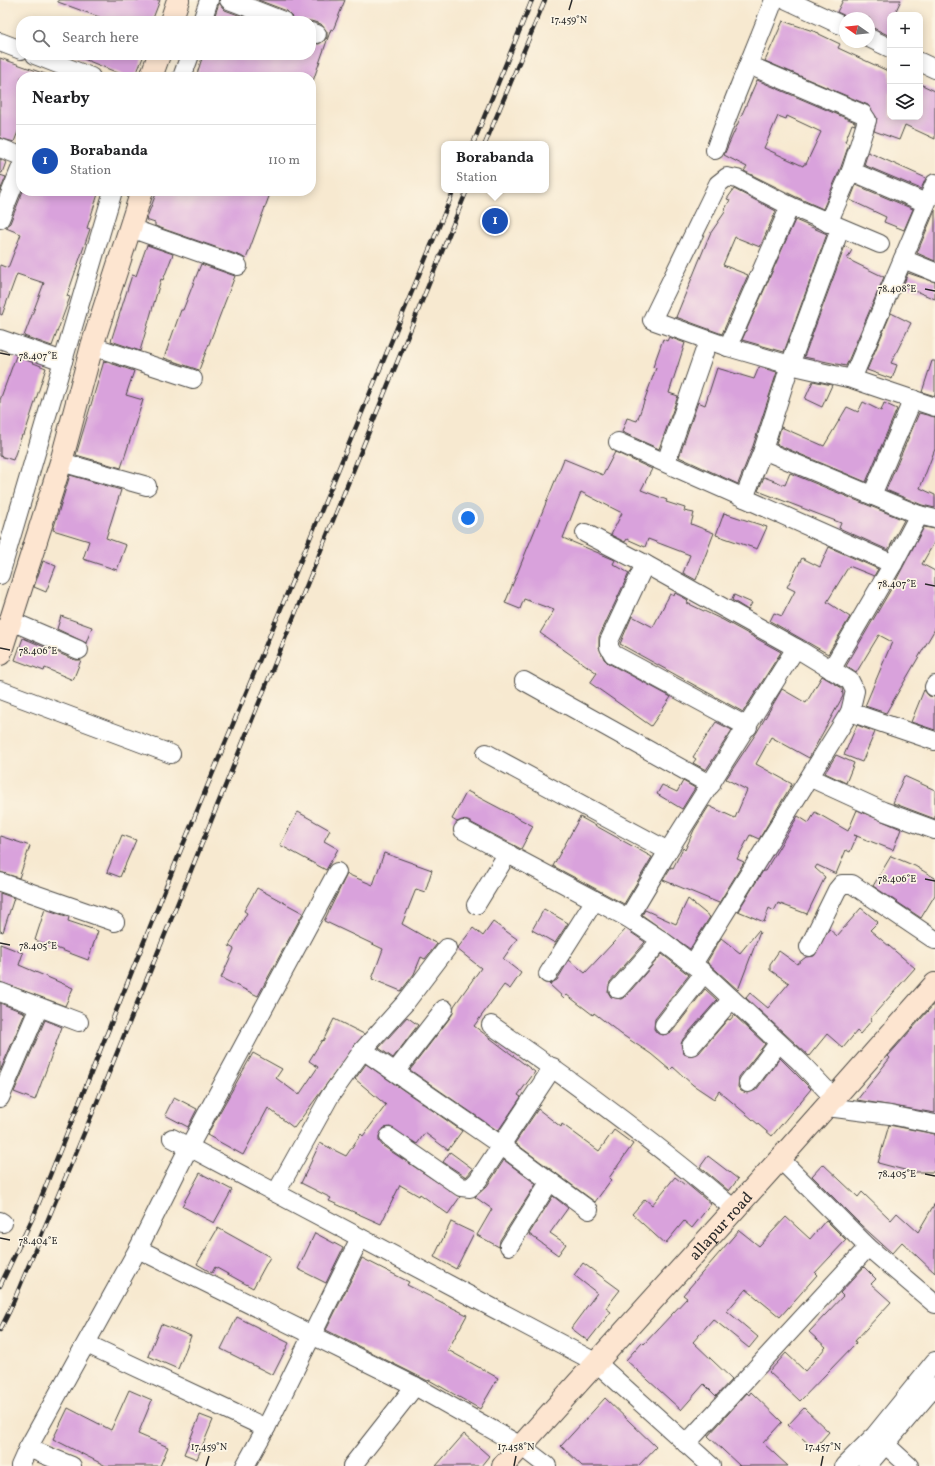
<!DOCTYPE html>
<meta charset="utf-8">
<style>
:root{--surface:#fff;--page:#f6f6f6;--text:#202124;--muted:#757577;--line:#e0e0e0;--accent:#c8321e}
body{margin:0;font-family:Vollkorn,serif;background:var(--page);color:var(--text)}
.controls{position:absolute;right:12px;top:12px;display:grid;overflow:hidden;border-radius:8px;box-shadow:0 2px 10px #0003}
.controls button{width:36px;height:36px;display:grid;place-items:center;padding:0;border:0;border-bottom:1px solid var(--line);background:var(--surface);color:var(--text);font:20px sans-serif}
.compass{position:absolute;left:839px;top:12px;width:36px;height:36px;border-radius:50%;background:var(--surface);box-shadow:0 2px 10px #0003;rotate:284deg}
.you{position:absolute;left:468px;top:518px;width:14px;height:14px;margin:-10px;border:3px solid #fff;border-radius:50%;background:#1a73e8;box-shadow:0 0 0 6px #1a73e833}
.badge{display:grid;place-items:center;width:26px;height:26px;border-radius:50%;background:var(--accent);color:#fff;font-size:13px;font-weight:700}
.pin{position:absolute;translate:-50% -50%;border:2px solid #fff;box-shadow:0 1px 4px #0006}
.popup{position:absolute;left:441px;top:141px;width:108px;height:52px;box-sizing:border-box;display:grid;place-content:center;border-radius:8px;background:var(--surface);filter:drop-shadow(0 1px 3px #0005);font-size:13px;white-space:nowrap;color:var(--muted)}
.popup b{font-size:15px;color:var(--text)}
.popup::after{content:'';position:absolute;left:50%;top:100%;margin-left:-8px;border:8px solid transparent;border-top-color:var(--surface)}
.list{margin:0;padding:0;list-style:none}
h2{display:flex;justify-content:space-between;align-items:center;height:52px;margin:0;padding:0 16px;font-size:17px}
h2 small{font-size:13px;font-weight:400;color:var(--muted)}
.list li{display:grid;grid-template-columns:26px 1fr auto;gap:12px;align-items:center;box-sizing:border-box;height:72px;padding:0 16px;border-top:1px solid var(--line)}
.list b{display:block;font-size:15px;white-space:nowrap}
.list p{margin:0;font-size:13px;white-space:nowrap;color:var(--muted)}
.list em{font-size:13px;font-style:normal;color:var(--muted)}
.icon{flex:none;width:22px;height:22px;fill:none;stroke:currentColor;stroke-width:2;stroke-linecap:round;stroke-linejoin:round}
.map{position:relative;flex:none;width:935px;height:1466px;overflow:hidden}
.search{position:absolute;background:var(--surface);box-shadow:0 2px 10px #0003;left:16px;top:16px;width:300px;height:44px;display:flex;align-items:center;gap:10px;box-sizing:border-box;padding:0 14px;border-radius:16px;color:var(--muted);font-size:15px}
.panel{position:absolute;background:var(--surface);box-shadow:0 2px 10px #0003;left:16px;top:72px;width:300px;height:124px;border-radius:16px}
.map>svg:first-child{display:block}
</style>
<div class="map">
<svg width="935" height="1466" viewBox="0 0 935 1466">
<rect width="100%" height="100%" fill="#fcf5e5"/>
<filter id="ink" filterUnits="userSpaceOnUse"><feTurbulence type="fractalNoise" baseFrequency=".025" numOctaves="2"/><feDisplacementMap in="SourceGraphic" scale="8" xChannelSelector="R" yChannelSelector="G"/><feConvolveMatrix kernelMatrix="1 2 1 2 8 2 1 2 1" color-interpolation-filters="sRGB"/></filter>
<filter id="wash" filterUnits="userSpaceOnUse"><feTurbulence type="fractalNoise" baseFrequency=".012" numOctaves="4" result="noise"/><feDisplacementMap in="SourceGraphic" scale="16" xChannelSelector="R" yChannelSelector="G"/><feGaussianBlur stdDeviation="0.9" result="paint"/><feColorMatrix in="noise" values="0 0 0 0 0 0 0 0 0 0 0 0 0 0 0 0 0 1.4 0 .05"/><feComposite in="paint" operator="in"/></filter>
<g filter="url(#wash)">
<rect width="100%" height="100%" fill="#f7e9d0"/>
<g id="blocks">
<g fill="#d9a2dc" fill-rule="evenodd">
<polygon points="58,0 160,0 152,21 110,21 58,2"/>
<polygon points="258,0 345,0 333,30 331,29 313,81 311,80 311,77 196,77 203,55 311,55 311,43 319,44 327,38 327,32 321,24 311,21 293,21 291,15 287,11"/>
<polygon points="843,0 901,0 894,15 890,15 890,36 869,26 869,18 850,18 837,12"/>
<polygon points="219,3 225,10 254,21 213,21"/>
<polygon points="783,21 819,33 819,34 840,44 838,48 890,72 890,117 920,117 920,84 935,91 935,139 905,125 899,140 874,131 877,118 868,105 765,61"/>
<polygon points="74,55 144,55 135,77 128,77"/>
<polygon points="0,58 48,75 48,77 21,77 21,124 14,142 0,138"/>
<path d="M757,80L855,122V125L852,124L845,142L849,144L841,167L823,209L794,196L744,171L747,167L724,155ZM778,116L786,119L787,116L821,132L806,164H804L803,166L764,148Z"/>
<polygon points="868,152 926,178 921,189 864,165"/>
<polygon points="0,159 6,162 2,173 0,173"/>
<polygon points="0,175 6,177 0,191"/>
<polygon points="856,185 913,209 904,230 884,222 886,217 850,200"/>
<polygon points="734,189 776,211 760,247 735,237 723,265 748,275 722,334 676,317 710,234 725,212 724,211 730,200 727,199"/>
<polygon points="23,191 99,191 87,228 90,229 67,296 70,297 52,346 24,336 44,283 17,274 2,315 0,314 0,265 8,268 21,234 6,228 10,223"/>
<polygon points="157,191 271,191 246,259 241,256 155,226 155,223 146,220"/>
<polygon points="935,210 935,261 917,253"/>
<polygon points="795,220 827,234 784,352 742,340"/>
<polygon points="147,245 173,254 163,280 161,279 140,351 111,341 132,275 136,276"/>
<polygon points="845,246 852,250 847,259 884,277 846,366 804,357"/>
<polygon points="201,264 235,276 199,370 164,358 181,310 183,310"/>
<polygon points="908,273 935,282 935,299 903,286"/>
<polygon points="891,313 911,323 891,363 897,365 892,379 867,370"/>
<polygon points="669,337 685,343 669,393 678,396 659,449 622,432 627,418 637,421 656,368 653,367 663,339 667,341"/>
<polygon points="16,356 46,368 27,427 24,435 22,435 13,460 0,456 0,400"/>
<polygon points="104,361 134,371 126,395 143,400 121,468 76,455"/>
<polygon points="932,361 935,361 935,396 922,392"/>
<polygon points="759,367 777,372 753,446 738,484 679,457 698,402 705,405 717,368 754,379"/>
<polygon points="813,381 832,385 822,407 805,399"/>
<polygon points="863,402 881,411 884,403 897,409 866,482 776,444 781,427 824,446 847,407 858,412"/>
<polygon points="919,413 935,417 935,449 920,488 935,495 935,508 922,505 886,490"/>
<polygon points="615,452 652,469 641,490 667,500 666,502 685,508 684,511 694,513 691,524 714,533 696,580 683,573 690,555 648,539 645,547 627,539 625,542 611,535 622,513 581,492 563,538 615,560 613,564 629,573 599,637 599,647 604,659 608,663 671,697 651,726 590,683 597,673 540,633 554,610 524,599 520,609 505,603 564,459 603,475"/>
<polygon points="790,473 904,520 888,550 839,528 841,523 758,491 764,477 785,485"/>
<polygon points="70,475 121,490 106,538 126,545 117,570 83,559 89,541 53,530"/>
<polygon points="724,513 767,527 757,549 716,535"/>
<polygon points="924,527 935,529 935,541 922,564 935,571 935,629 886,713 865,706 892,642 879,635 856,673 846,666 894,584"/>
<polygon points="829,547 878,569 874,576 849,566 827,602 850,617 828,654 770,621 774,613 782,616 795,591 787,587 802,558 820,567"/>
<polygon points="43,561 56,566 46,592 34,587"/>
<polygon points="675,593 688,600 687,603 723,620 781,652 743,712 620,644 632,616 653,627 670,594 674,596"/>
<polygon points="734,595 752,603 748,610 732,600"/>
<polygon points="61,616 92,627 86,643 57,629"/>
<polygon points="23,638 75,660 81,660 73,680 45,668 44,671 15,660"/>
<polygon points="822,676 842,688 843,696 809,758 771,737 756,764 792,784 759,839 750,835 737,859 744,862 719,903 663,880 671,867 673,868 683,848 685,850 694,830 709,806 735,818 747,790 726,779 757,732 782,689 806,703"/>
<polygon points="924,690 929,696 935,697 935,730 911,722"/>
<polygon points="716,722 732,730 706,770 693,763 696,759 693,757"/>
<polygon points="857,725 875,732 862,762 844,755"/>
<polygon points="836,755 854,763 846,783 825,773"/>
<polygon points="904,776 935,790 935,819 893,803"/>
<polygon points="683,781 695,788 682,809 657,794 662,785 677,792"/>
<polygon points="467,791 533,826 521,849 468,821 462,820 457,822 452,819"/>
<polygon points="857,810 901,829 893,850 854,835 857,836 850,852 846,850 836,874 817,865 815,868 825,877 807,914 778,903 774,911 769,908 764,922 738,911 763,871 765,871 798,816 809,823 815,812 848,831"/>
<polygon points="298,812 330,830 324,841 338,849 326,870 280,845"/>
<polygon points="580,817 652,857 624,904 553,866"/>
<polygon points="122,835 136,840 120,877 107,872"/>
<polygon points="0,836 30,846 19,878 0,872"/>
<polygon points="384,853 432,870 425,892 416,889 402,924 437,944 425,959 421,957 414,974 401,991 372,979 383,949 324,921 347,874 373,885"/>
<polygon points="891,856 915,866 935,878 935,895 921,918 873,886"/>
<polygon points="257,888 303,913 258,996 221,978 234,949 229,946 247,913 244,911"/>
<polygon points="0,893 14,898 3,932 0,931"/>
<polygon points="688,899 710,917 690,949 642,915 645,910 676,924"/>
<polygon points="861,908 878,922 870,930 915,968 870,1019 872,1020 860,1034 857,1031 843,1048 827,1034 809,1056 746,998 750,993 768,1008 789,983 770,970 770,964 779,951 797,964 806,957 814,956 829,929 837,936"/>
<polygon points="45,909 69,917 68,921 98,931 88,960 35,940"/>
<polygon points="544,909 568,923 555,943 532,930"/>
<polygon points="493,922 517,939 503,959 521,973 510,989 504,985 474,1026 535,1072 518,1095 521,1097 498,1131 410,1070 452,1015 454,1006 481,968 457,949 473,928 483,936"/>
<polygon points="626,929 645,942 610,982 608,992 611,997 621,999 626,996 662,954 689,975 655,1019 654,1029 657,1033 663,1035 672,1032 705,989 717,1000 683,1039 681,1044 684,1054 689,1056 699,1053 728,1019 730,1020 734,1015 765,1044 739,1077 738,1087 741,1091 747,1093 756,1090 780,1058 811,1089 772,1136 719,1091 714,1099 693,1085 673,1067 670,1070 651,1054 621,1034 594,1013 593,1015 567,995 564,998 549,984 557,980 569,960 585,973"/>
<polygon points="758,931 760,932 738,990 707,962 721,938 740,953"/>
<polygon points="0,944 23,953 19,965 73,988 65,1006 0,982"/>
<polygon points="0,1003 25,1013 0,1071"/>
<polygon points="935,1003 935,1113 857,1100 890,1058 888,1056"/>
<polygon points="407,1017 418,1025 393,1058 379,1048"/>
<polygon points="334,1019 364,1034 294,1128 268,1108 243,1155 207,1135 253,1053 282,1069 276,1078 299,1095 318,1067 309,1061 322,1040 323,1041"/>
<polygon points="45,1020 62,1027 35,1100 14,1092"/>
<polygon points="366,1064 462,1131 448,1150 425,1133 417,1144 390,1127 384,1128 379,1136 379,1141 383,1146 460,1197 448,1214 420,1194 419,1196 400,1185 381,1224 329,1201 331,1198 301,1183 320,1143 346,1156 361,1134 363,1136 386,1105 355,1079"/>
<polygon points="174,1097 197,1109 188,1127 165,1115"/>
<polygon points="538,1109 561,1127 562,1124 599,1151 614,1130 633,1144 609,1178 611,1180 595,1202 515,1143"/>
<polygon points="889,1125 935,1134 935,1172 912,1172 878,1163"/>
<polygon points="450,1152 473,1169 466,1177 443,1162"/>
<polygon points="708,1156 738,1179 729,1191 700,1167"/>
<polygon points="504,1160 536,1184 500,1240 499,1247 477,1235 492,1209 475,1197 487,1186"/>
<polygon points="823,1164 858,1197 862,1192 891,1220 897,1213 918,1232 935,1203 935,1273 902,1242 892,1253 861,1225 812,1176"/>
<polygon points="200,1173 232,1190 214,1223 182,1206"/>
<polygon points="675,1177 685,1185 687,1184 711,1204 692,1228 684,1221 665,1244 632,1214 645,1199 652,1205"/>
<polygon points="553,1196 568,1208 550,1233 566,1244 558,1255 529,1234"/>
<polygon points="786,1217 810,1239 826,1220 846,1240 815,1273 817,1275 780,1317 746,1289 727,1311 758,1337 749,1348 713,1319 693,1342 732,1379 716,1396 704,1384 681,1410 626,1360 642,1342 644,1344 687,1298 683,1295 739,1230 759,1246"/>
<polygon points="451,1222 474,1233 456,1269 434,1257"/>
<polygon points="218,1228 270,1257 253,1288 215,1267 212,1273 197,1264"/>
<polygon points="315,1233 343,1248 326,1283 298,1269"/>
<polygon points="362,1258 409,1282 407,1285 467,1315 448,1350 498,1378 480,1409 429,1380 428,1381 326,1330"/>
<polygon points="583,1263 620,1290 606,1308 611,1312 588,1341 571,1328 597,1293 574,1275"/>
<polygon points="864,1267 876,1279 871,1284 891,1302 855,1341 856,1343 800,1401 769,1372 786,1353 805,1371 826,1347 809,1332 843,1296 840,1293"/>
<polygon points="237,1317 289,1343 273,1375 221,1349"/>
<polygon points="161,1324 191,1336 178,1369 148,1356"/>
<polygon points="129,1390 152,1400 138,1434 168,1447 160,1466 106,1466 53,1439 68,1408 111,1430"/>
<polygon points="751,1392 782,1422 763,1443 788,1466 740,1466 708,1436 747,1393 749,1395"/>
<polygon points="605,1398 656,1447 638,1466 582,1466 561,1446"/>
<polygon points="804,1408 829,1432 814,1449 788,1425"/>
<polygon points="200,1415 213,1420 197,1459 184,1454"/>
<polygon points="464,1434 489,1456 481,1466 436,1466"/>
</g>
</g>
</g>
<g filter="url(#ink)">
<use href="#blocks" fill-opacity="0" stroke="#4a4844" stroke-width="1"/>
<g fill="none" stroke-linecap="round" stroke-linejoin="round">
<g stroke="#4a4844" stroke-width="20">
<g id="street">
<polyline points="229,0 283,21"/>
<polyline points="787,0 845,27"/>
<polyline points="202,21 209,0"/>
<polyline points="311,32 317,34"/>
<polyline points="869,38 890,48"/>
<polyline points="0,42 21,50"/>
<polyline points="35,55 91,77"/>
<polyline points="920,62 935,69"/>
<polyline points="749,65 863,114 867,120 851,171 828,223"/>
<polyline points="182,77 190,55"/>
<polyline points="0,148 21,156"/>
<path d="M715,150C733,99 755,50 774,0"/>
<polyline points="851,171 926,203"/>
<polyline points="790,206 737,179 727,177 718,184 652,320 728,347 790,365 852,379 935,407"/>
<polyline points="0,219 21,167"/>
<polyline points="130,228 238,266"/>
<polyline points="903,259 935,272"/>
<polyline points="0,339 63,361"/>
<polyline points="92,346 193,379"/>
<polyline points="728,347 790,206 880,244"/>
<polyline points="852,379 935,183"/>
<polyline points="618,442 893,564"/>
<polyline points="763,450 919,515 935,519"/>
<polyline points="61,462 147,486"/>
<polyline points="666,462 708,341"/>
<polyline points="872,495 913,399"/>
<polyline points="744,498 763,450 790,365 840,229"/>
<polyline points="585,533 645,564 796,648 850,681 855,691 850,712 935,741"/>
<polyline points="645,564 609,641 609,647 613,654 748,727"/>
<polyline points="0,575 113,191"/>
<polyline points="11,621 79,650"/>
<polyline points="831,670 893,564 919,515"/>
<polyline points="524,681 711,785"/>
<polyline points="934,687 935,685"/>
<polyline points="0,690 171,754"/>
<polyline points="486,753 668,851"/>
<polyline points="811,778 883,811 935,830"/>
<polyline points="463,830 628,918 661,940 704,973 800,1062 834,1098"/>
<polyline points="0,882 115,922"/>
<polyline points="476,905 508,853"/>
<polyline points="628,918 668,851 796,648"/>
<polyline points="809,947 837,890 842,884 852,884 935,940"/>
<polyline points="693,964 850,712"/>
<polyline points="548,974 595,900"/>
<polyline points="618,989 661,940"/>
<polyline points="0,992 79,1022"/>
<path d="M491,1025C575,1083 656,1143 734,1209"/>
<polyline points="664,1025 704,973"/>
<polyline points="691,1046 732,999"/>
<polyline points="363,1050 502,1146 589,1210"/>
<polyline points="395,1072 444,1009"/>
<polyline points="748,1083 778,1044"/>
<polyline points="0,1098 39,1007"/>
<polyline points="827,1107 890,1115 935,1124"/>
<polyline points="389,1137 461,1187 470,1188 478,1180 553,1067"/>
<polyline points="172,1138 597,1363 711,1466"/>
<polyline points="780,1159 868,1247 935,1304"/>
<polyline points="276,1193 330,1096 363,1050 406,1002 447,948"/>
<polyline points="0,1221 3,1223"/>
<polyline points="509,1246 550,1181"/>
<polyline points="138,1249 415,1386 521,1446 547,1466"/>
<polyline points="87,1344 266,1428"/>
<polyline points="686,1444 868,1247"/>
<polyline points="886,1445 909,1466"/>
<polyline points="28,1448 72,1466"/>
<polyline points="20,1466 28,1448 138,1249 189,1147 337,872"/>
<polyline points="245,1466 266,1428 360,1238"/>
<polyline points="352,1466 415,1386"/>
<polyline points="844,1466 875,1435 935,1361"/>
<polyline points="867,1466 935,1386"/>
</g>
</g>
<g stroke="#4a4844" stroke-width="24">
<g id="secondary">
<polyline points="171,21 178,0"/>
<polyline points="151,77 159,55"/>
<polyline points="0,654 61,462 92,346 142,191"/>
<path id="s1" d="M503,1466L780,1159L935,984"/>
</g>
</g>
<use href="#street" stroke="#fff" stroke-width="18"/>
<use href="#secondary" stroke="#fde5d0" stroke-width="22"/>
<g stroke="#2b2b2b" stroke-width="4.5">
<g id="rail">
<polyline points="473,144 532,0"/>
<polyline points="485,144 545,0"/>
<polyline points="0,1286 34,1215 178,857 454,190"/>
<polyline points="0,1330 10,1310 95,1107 467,190"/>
</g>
</g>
<use href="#rail" stroke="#fcf5e5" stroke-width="3" stroke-dasharray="9" stroke-linecap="butt"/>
</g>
</g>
<path fill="none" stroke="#2b2b2b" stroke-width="1.5" d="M569,10L572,0M925,289L935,291M0,353L10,355M925,584L935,586M0,648L10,650M925,879L935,881M0,943L10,945M925,1174L935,1176M0,1238L10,1240M206,1466L209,1456M514,1466L516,1456M821,1466L823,1456"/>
<g text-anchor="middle" stroke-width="3.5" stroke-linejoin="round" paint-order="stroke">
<g font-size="16" fill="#2b2b2b" stroke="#fcf5e5">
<text dy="6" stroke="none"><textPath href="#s1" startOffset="324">allapur road</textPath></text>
</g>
</g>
<g font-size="10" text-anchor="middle" fill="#2b2b2b" stroke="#fcf5e5" stroke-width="3.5" stroke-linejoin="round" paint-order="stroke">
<text x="569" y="23">17.459°N</text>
<text x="897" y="292">78.408°E</text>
<text x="38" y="359">78.407°E</text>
<text x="897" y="587">78.407°E</text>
<text x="38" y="654">78.406°E</text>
<text x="897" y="882">78.406°E</text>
<text x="38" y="949">78.405°E</text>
<text x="897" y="1177">78.405°E</text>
<text x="38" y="1244">78.404°E</text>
<text x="209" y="1450">17.459°N</text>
<text x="516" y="1450">17.458°N</text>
<text x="823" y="1450">17.457°N</text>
</g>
</svg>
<div class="controls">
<button>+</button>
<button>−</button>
<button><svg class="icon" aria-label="layers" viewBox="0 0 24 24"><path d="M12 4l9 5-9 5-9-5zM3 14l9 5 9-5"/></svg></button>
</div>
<svg class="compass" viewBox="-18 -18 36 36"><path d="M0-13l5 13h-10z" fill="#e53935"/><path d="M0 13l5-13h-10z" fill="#757577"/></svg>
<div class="you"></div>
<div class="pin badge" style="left:495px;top:221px;background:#1a4fb4">1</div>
<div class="popup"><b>Borabanda</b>Station</div>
<div class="search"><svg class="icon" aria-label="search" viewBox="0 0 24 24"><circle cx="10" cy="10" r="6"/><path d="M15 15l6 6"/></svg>Search here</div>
<section class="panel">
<h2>Nearby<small></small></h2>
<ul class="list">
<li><span class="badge" style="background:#1a4fb4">1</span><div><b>Borabanda</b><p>Station</p></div><em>110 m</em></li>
</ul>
</section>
</div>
